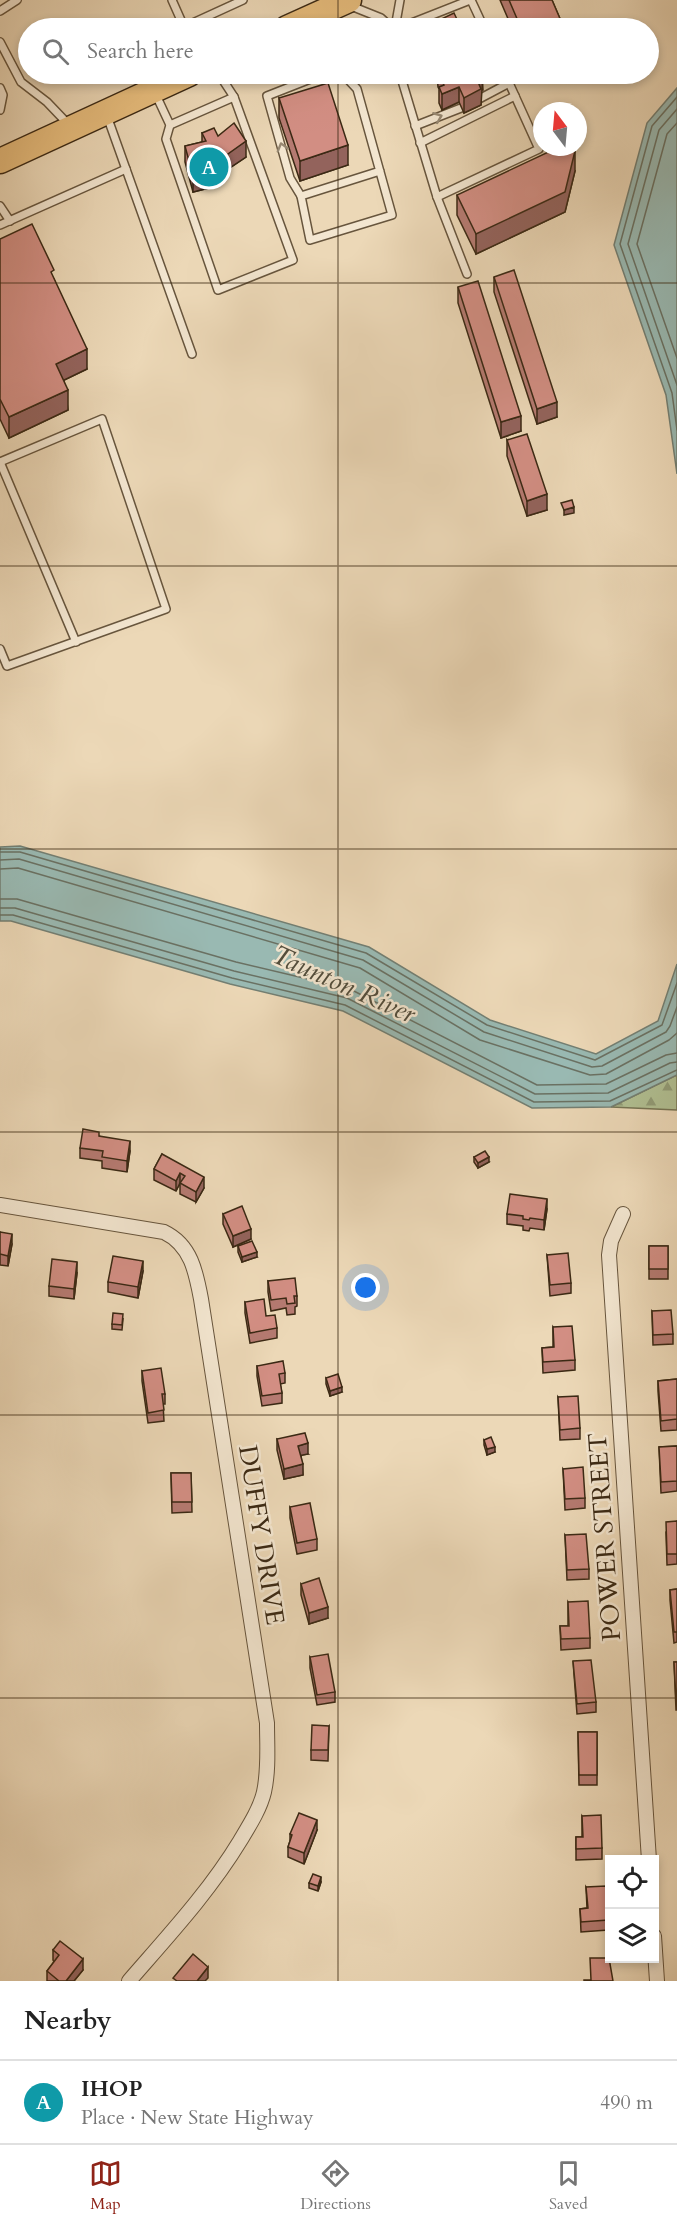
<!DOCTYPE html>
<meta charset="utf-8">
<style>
:root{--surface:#fff;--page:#f2f2f2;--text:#222;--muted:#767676;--line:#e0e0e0;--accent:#8f2418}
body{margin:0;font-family:Cardo,serif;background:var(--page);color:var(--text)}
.controls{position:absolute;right:18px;bottom:18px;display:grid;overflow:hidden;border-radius:0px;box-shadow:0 3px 9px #0003}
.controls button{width:54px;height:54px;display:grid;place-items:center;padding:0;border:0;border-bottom:2px solid var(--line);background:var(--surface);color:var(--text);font:30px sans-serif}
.compass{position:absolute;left:533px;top:102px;width:54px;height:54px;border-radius:50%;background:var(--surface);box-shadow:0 3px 9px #0003;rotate:344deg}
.you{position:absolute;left:366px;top:1288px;width:21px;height:21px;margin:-15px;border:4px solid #fff;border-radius:50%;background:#1a73e8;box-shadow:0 0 0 9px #1a73e833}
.badge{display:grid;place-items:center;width:39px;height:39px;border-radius:50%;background:var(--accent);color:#fff;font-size:20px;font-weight:700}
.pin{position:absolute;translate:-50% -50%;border:3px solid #fff;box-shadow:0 2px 6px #0006}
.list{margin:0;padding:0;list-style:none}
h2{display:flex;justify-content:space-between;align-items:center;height:78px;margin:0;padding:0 24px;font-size:26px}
h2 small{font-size:20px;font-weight:400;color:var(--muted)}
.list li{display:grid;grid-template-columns:39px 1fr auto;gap:18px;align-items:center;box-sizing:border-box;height:84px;padding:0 24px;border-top:2px solid var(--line)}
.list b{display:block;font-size:22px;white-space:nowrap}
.list p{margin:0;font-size:20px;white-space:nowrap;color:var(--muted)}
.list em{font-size:20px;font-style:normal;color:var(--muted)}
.icon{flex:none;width:33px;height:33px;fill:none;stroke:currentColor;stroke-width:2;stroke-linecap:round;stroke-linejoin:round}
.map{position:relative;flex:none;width:677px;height:1981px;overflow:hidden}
.search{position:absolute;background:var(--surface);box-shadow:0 3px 9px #0003;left:18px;right:18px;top:18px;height:66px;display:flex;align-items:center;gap:15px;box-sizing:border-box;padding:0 21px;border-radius:33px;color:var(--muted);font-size:22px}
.sheet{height:162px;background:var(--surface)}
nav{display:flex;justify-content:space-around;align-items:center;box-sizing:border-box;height:84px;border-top:2px solid var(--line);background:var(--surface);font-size:16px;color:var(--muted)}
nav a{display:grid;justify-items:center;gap:3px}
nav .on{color:var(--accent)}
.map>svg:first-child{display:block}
</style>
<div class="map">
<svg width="677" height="1981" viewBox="0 0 677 1981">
<defs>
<pattern id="forest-firs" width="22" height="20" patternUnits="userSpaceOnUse" patternTransform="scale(1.5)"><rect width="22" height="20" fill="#b1c093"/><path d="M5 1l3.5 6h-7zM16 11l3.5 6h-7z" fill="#919c77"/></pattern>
</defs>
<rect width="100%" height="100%" fill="#ecd8b7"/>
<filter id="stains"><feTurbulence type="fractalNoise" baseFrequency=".00333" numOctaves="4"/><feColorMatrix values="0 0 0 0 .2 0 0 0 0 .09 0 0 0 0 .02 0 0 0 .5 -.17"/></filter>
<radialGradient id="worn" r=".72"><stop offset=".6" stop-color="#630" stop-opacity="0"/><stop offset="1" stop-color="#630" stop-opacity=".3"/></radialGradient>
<polygon fill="url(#forest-firs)" stroke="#767454" stroke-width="1.5" points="677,1075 677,1110 611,1107"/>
<g fill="#99b9b2" stroke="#737f73" stroke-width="1.5">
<polygon points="677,88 677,474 666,395 614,245 647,123"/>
<polygon points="20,846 369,947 490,1020 596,1054 658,1021 677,964 677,1075 611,1107 532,1108 343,1011 230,984 11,921 0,921 0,847"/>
</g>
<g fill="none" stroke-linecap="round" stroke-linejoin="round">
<g stroke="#6a7163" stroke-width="1.5">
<polyline points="677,97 652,126 620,244 672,393 677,430"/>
<polyline points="677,109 659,130 628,244 677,385"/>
<polyline points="677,123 667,134 637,244 677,358"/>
<polyline points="0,852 20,852 366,953 487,1025 595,1060 662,1025 677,983"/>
<polyline points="0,860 19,859 363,960 484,1032 592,1067 602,1066 666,1032 670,1026 677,1007"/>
<polyline points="0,869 18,868 360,968 480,1040 590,1075 606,1074 669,1040 677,1033"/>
<polyline points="0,899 17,899 236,962 350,989 537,1085 606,1084 666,1055 677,1053"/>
<polyline points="0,908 15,908 234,971 347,998 535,1094 608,1093 670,1063 677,1062"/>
<polyline points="0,915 13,915 232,978 345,1005 534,1102 610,1101 677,1070"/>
</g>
<g stroke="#67553d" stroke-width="10">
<g id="lane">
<polyline points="172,0 184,27 243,0"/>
<polyline points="471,0 484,28"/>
<polyline points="351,6 381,18 392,28"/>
<polyline points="0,11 17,0"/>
<polyline points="395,28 400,0"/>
<polyline points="399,28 470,0"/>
<polyline points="0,42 21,82 47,102 68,124"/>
<polyline points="343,74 357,89 392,215 310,240 301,196 380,171"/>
<polyline points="400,74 437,197 467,274"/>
<polyline points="0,88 3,95 0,110"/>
<polyline points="156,95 170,125 166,139 218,290 293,260 234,97 219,74"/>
<polyline points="479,99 509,83"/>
<polyline points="107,116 192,354"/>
<polyline points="170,125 234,97"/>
<polyline points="415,126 461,108"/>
<polyline points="420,143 515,96"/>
<polyline points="301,196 290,178 267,96 323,74"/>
<polyline points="437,197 539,149 505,74"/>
<polyline points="0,206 10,221"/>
<polyline points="0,225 126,169"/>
<polyline points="0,462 102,419 166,609 7,666 0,649"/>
<polyline points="0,462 76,642"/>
</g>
</g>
<g stroke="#67553d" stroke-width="16">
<g id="street">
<path d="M0,1205L164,1232C191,1245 196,1272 201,1299L267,1723C267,1746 269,1769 264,1792C260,1809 249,1826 240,1841C209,1892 168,1936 129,1981"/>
<polyline points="623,1214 611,1241 609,1255 649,1860"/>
<polyline points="654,1936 657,1981"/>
</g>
</g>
<g stroke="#3b2914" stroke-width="27">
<g id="highway">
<polyline points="287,28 349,0"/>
<polyline points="0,161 189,74"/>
</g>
</g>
<use href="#lane" stroke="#f3e6d0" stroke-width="7"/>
<use href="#street" stroke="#f3e6d0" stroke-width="14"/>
<use href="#highway" stroke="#e6bc7c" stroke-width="24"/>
</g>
<g fill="#b57a71" stroke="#3b2914" stroke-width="1.5">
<polygon points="500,0 552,0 564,28 512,28"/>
<polygon points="437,74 482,74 483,90 481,90 481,105 464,113 459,102 442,110 439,103 439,89 438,87"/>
<polygon points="279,98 348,165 300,181 279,118"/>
<polygon points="202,133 218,136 246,157 225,171 221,173 221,185 193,192 185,162 185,146 202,142"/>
<polygon points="575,171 565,212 476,254 457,215 457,195"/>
<polygon points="0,239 54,279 87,369 64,380 68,410 9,438 0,419"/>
<polygon points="494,277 557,417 537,424 494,292"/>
<polygon points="458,287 521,431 501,438 458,303"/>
<polygon points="507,440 547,510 527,516 507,456"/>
<polygon points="99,1136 130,1151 127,1172 102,1168 102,1161 80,1158 80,1148"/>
<polygon points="162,1154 204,1188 196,1202 180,1194 180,1183 176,1191 154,1180 154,1169"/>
<polygon points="474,1157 489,1162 478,1168 474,1162"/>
<polygon points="547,1209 544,1230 530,1228 529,1231 523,1230 523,1226 507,1224 507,1214"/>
<polygon points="223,1214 251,1239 233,1247 223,1224"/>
<polygon points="0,1232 12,1244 8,1266 0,1265"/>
<polygon points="238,1246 257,1257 242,1262 238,1252"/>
<rect x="649" y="1246" width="19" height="33"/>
<polygon points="547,1255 571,1283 571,1293 550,1296"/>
<polygon points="143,1271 138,1298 108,1292 108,1282"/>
<polygon points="77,1273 74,1299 49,1296 49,1286"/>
<polygon points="268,1281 297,1296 297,1306 295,1307 295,1314 287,1315 286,1308 271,1311 268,1292"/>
<polygon points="245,1302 266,1316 277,1328 277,1338 250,1343 245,1313"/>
<polygon points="652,1311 673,1334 673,1344 653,1345"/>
<polygon points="123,1319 122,1330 112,1329 112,1324"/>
<polygon points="553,1327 575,1360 575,1370 543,1373 542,1348 553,1347"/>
<polygon points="257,1366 285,1373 285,1383 280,1384 282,1393 282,1403 262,1406 257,1376"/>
<polygon points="142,1371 165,1394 165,1404 163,1404 164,1421 148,1423 142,1381"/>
<polygon points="326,1378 342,1392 330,1396 326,1384"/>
<polygon points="677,1379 677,1430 661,1431 658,1391 658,1381"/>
<polygon points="558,1397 580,1428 580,1439 560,1440"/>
<polygon points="277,1439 308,1454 301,1455 303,1475 284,1479 277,1450"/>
<polygon points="484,1440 495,1452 487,1455 484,1445"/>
<polygon points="677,1446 677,1491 661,1493 659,1447"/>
<polygon points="563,1469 585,1498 585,1508 565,1510"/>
<polygon points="171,1473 191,1473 192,1512 172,1513"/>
<polygon points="290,1507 317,1539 317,1550 297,1554 290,1518"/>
<polygon points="677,1521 677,1564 667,1565 666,1532"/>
<polygon points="565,1535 589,1569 589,1579 567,1580"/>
<polygon points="301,1584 328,1618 309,1624 301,1595"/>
<polygon points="677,1589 677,1642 674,1643 670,1600 670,1590"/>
<polygon points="568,1602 590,1638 590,1648 561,1650 560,1626 568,1626"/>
<polygon points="310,1657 335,1692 335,1702 317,1705 310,1668"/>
<polygon points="573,1661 596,1702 596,1712 577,1714"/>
<polygon points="674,1662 677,1662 677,1710 676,1710"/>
<polygon points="329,1726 328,1761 311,1760 311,1750"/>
<polygon points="578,1732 597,1732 597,1785 579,1785"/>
<polygon points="582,1816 602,1848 602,1859 576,1860 576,1837 582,1837"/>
<polygon points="317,1830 304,1864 288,1857 288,1847 290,1841 290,1834"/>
<polygon points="321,1882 318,1891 309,1888 309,1883"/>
<polygon points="586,1887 608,1920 608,1930 581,1932 580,1909 587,1908"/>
<polygon points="53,1950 83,1970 74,1981 47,1981 47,1971 54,1962 53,1960"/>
</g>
<g fill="#93635c" stroke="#3b2914" stroke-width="1.5">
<polygon points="483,74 481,105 464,113 464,98 476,77"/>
<polygon points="459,87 459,102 442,110 442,94"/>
<polygon points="246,141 246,157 225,171 221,173 221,185 193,192 193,176 218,158"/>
<polygon points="348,145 348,165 300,181 300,161"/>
<polygon points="575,151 575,171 565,212 476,254 476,234"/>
<polygon points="87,349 87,369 56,384 56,364"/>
<polygon points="68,390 68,410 9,438 9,417"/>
<polygon points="557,402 557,417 537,424 537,409"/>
<polygon points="521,416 521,431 501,438 501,422"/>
<polygon points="547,494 547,510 527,516 527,501"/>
<polygon points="574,507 574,513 564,515 564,510"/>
<polygon points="130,1141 130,1151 127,1172 127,1161"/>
<polygon points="489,1157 489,1162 478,1168 478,1163"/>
<polygon points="180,1173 180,1183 176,1191 176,1181"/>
<polygon points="204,1177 204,1188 196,1202 196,1192"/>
<polygon points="547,1199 547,1209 544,1230 544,1220"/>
<polygon points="251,1229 251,1239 233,1247 233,1236"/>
<polygon points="12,1234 12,1244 8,1266 8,1256"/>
<polygon points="257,1252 257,1257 242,1262 242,1257"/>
<polygon points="143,1261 143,1271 138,1298 138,1287"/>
<polygon points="77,1262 77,1273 74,1299 74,1289"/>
<polygon points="342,1387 342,1392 330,1396 330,1391"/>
<polygon points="308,1443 308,1454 298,1456 298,1446"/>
<polygon points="495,1447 495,1452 487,1455 487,1449"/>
<polygon points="303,1464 303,1475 284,1479 284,1469"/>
<polygon points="328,1607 328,1618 309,1624 309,1613"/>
<polygon points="317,1820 317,1830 304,1864 304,1853"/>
<polygon points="321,1877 321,1882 318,1891 318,1886"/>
<polygon points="83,1959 83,1970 74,1981 66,1981"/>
<polygon points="208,1967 208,1978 205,1981 197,1981"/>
</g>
<g fill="#d28e83" stroke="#3b2914" stroke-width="1.5">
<polygon points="509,0 552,0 564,28 521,28"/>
<polygon points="454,13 461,28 438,28 435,22"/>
<polygon points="439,74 482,74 476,77 481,89 464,98 459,87 442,94 439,87 444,85"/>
<polygon points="328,83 348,145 300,161 279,98"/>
<polygon points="234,123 246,141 225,156 218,158 221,170 193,176 185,146 206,141 202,133 214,128 218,136"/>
<polygon points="559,147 573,147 575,151 565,192 476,234 457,195"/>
<polygon points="32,224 54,270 51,272 87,349 56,364 68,390 9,417 0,399 0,239"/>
<polygon points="514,270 557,402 537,409 494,277"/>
<polygon points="478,281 521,416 501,422 458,287"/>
<polygon points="527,434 547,494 527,501 507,440"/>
<polygon points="572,500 574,507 564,510 561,503"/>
<polygon points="83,1129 99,1132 99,1136 130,1141 127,1161 102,1157 103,1151 80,1148"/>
<polygon points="485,1151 489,1157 478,1163 474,1157"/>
<polygon points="162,1154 204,1177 196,1192 180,1183 185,1176 180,1173 176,1181 154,1169"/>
<polygon points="510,1194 547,1199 544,1220 530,1218 529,1220 523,1219 523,1216 507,1214"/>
<polygon points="242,1206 251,1229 233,1236 223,1214"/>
<polygon points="0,1232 12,1234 8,1256 0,1254"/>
<polygon points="252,1241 257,1252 242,1257 238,1246"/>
<rect x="649" y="1246" width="19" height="23"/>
<polygon points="568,1253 571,1283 550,1285 547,1255"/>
<polygon points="113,1256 143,1261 138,1287 108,1282"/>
<polygon points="52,1259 77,1262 74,1289 49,1286"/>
<polygon points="295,1278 297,1296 294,1296 295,1303 287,1304 286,1298 271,1300 268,1281"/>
<polygon points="264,1299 266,1316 275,1315 277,1328 250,1333 245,1302"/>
<polygon points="671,1310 673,1334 653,1335 652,1311"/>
<polygon points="113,1313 123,1314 122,1325 112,1324"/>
<polygon points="572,1326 575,1360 543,1362 542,1348 554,1347 553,1327"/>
<polygon points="283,1361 285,1373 279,1374 282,1393 262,1396 257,1366"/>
<polygon points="161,1368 165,1394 162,1394 164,1410 148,1413 142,1371"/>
<polygon points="338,1374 342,1387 330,1391 326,1378"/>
<polygon points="677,1379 677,1419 661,1421 658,1381"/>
<polygon points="578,1396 580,1428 560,1430 558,1397"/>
<polygon points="305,1433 308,1443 298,1446 303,1464 284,1469 277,1439"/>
<polygon points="491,1437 495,1447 487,1449 484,1440"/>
<polygon points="677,1446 677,1481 661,1482 659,1447"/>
<polygon points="583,1467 585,1498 565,1499 563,1469"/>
<polygon points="171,1473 191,1473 192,1502 172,1502"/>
<polygon points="310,1503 317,1539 297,1543 290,1507"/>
<polygon points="677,1521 677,1554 667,1554 666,1522"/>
<polygon points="586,1534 589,1569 567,1570 565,1535"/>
<polygon points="319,1578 328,1607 309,1613 301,1584"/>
<polygon points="677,1589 677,1632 674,1632 670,1590"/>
<polygon points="588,1601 590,1638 561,1639 560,1626 569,1626 568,1602"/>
<polygon points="328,1654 335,1692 317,1695 310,1657"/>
<polygon points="591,1660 596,1702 577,1704 573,1661"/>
<polygon points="674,1662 677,1662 677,1700 676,1700"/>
<polygon points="312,1725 329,1726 328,1750 311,1750"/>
<polygon points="578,1732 597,1732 597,1775 579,1775"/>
<polygon points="299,1813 317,1820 304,1853 288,1847 292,1835 290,1834"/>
<polygon points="601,1815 602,1848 576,1849 576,1837 583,1837 582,1816"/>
<polygon points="313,1874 321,1877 318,1886 309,1883"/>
<polygon points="606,1886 608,1920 581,1922 580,1909 588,1908 586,1887"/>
<polygon points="60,1941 83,1959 66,1981 59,1981 47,1971 59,1955 53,1950"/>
<polygon points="193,1954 208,1967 197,1981 177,1981 173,1978"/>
<polygon points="590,1958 609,1958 613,1981 584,1981 584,1980 591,1980"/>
</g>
<defs><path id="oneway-chevron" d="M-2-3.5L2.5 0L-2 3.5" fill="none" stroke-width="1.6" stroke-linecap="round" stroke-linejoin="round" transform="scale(1.5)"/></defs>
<g stroke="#978872">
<use href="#oneway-chevron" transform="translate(438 117) rotate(-22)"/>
<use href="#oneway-chevron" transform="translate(282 147) rotate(-106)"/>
</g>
<path fill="none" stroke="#3b2914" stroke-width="1.5" stroke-opacity="0.55" d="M338,0V28M338,74V1981M0,283H677M0,566H677M0,849H677M0,1132H677M0,1415H677M0,1698H677"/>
<g text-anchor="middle" stroke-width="5" stroke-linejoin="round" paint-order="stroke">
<g font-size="26" fill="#3b2914" stroke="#f3e6d0">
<text transform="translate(262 1535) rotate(81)" y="9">DUFFY DRIVE</text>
<text transform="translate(604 1537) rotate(-94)" y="9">POWER STREET</text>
</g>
<g font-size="27" font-style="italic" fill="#524d3c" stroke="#f3e6d0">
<text transform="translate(344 984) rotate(24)" y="9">Taunton River</text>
</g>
</g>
<rect width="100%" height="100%" filter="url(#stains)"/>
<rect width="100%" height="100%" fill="url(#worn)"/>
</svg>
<div class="controls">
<button><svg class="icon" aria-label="locate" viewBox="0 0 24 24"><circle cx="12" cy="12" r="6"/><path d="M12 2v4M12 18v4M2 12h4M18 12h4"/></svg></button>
<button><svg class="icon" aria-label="layers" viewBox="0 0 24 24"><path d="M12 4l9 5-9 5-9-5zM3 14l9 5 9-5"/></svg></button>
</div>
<svg class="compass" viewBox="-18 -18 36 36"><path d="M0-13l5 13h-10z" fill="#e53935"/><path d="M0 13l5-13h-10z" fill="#767676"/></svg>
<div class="you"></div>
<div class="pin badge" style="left:209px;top:167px;background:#0f9aa8">A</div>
<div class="search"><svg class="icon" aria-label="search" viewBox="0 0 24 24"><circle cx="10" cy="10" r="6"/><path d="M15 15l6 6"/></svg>Search here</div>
</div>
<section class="sheet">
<h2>Nearby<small></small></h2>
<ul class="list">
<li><span class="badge" style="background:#0f9aa8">A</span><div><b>IHOP</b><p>Place · New State Highway</p></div><em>490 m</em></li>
</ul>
</section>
<nav>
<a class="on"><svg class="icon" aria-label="map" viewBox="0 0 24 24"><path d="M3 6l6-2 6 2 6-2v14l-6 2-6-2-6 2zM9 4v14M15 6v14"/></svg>Map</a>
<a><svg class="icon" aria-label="directions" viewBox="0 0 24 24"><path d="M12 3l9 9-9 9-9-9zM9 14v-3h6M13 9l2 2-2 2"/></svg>Directions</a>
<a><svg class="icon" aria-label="saved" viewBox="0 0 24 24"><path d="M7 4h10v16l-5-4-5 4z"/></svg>Saved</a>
</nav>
